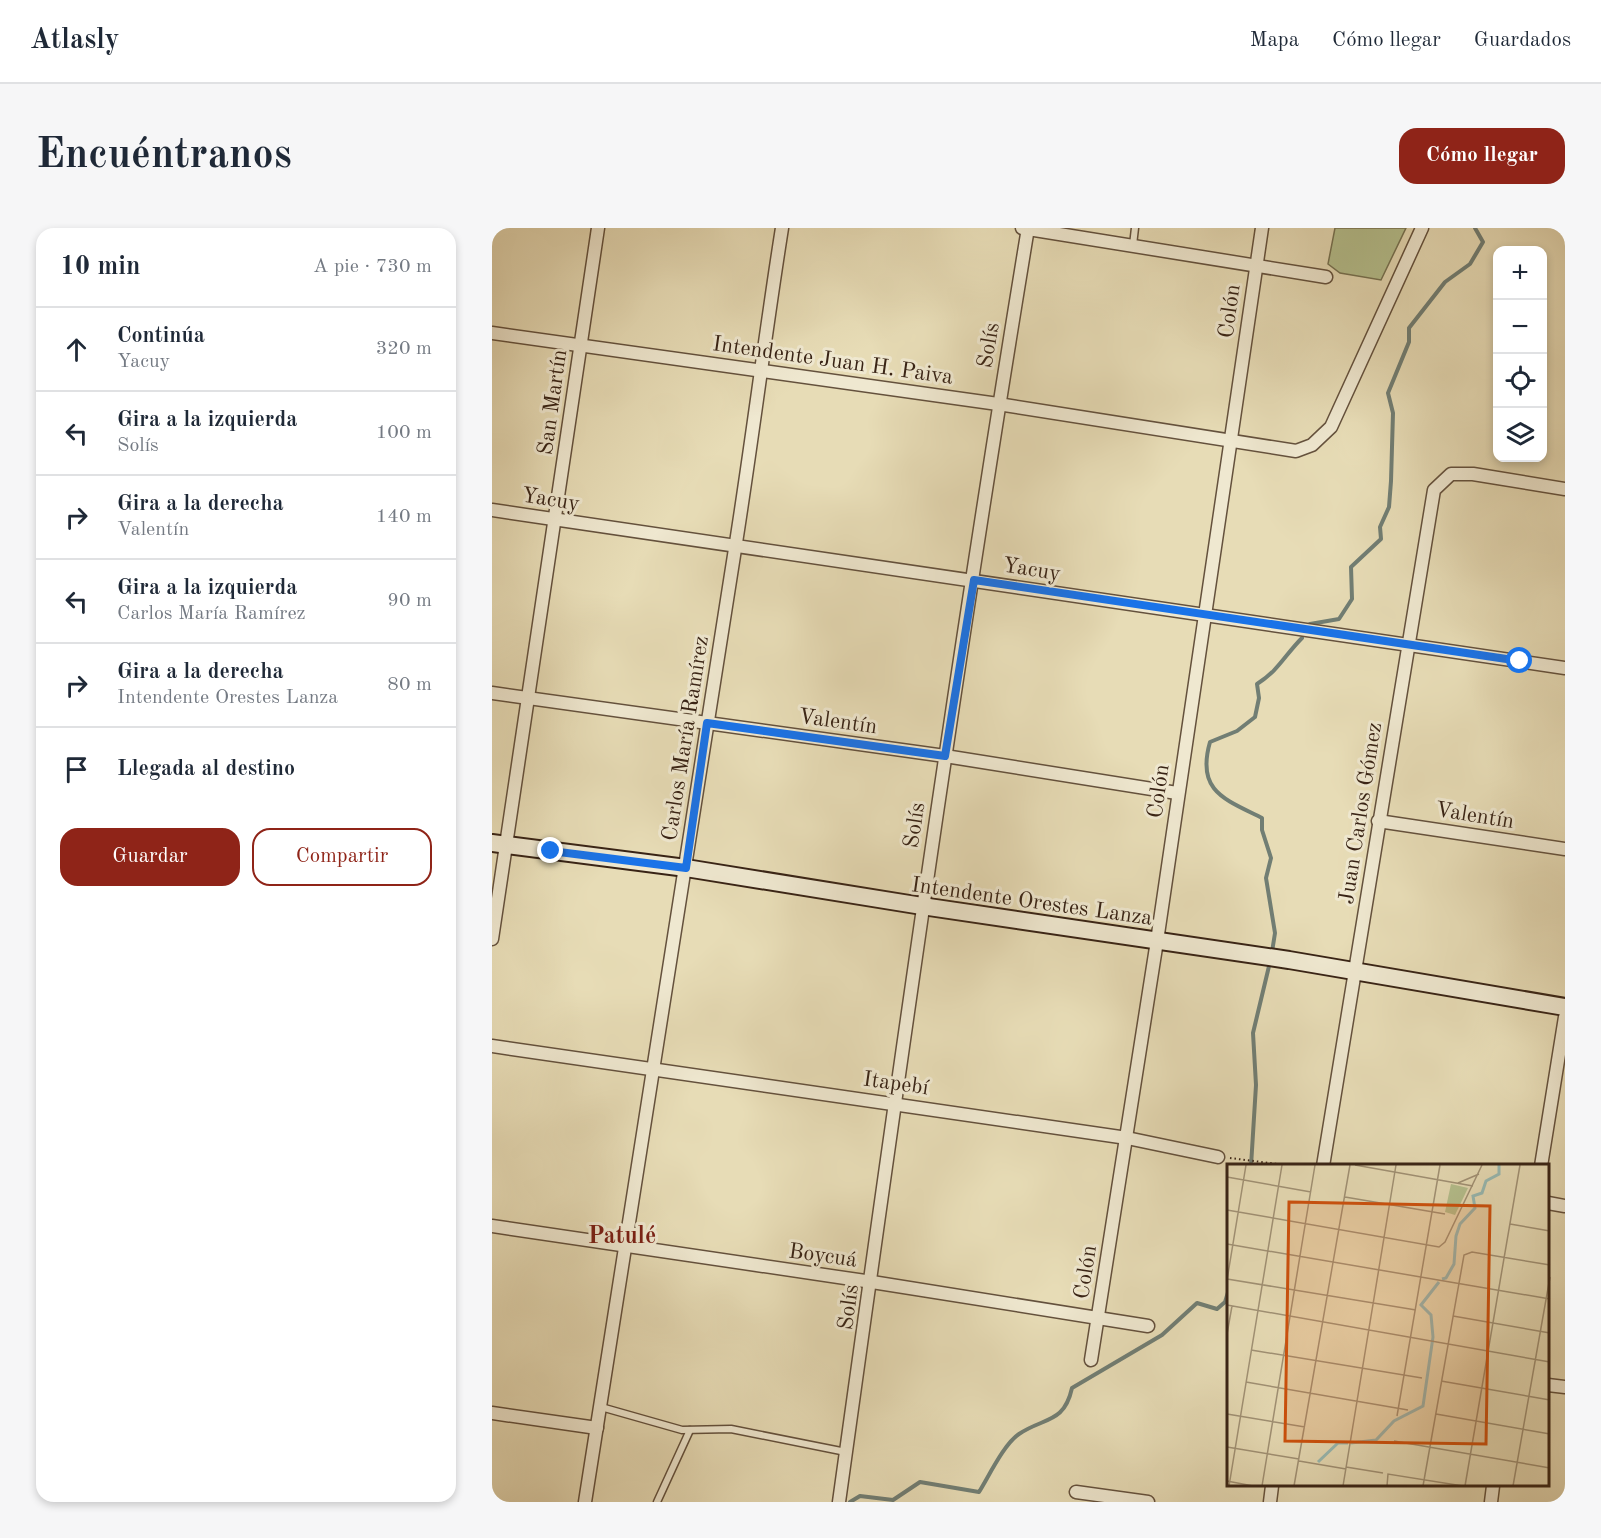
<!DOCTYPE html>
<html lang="es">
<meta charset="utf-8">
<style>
:root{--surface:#fff;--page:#f6f6f7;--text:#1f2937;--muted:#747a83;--line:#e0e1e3;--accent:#8f2418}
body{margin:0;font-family:"Old Standard TT",serif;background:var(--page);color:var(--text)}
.controls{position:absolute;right:18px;top:18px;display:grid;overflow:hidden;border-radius:12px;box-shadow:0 3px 9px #0003}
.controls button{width:54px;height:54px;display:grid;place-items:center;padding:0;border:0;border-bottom:2px solid var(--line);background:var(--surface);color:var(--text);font:30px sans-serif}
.stop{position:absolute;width:18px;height:18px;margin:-14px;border:4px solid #1a73e8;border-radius:50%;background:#fff}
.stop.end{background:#1a73e8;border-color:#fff;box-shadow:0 2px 6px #0008}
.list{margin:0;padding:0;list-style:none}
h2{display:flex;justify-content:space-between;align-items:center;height:78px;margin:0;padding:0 24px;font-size:26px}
h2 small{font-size:20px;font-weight:400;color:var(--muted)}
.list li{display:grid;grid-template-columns:39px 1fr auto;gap:18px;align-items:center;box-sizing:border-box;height:84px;padding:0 24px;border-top:2px solid var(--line)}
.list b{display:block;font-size:22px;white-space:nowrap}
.list p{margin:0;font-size:20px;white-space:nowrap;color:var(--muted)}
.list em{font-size:20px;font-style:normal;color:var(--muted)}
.actions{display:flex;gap:12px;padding:18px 24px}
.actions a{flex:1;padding:14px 0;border:2px solid var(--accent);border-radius:18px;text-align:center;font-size:21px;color:var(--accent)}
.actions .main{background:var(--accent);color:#fff}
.icon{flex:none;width:33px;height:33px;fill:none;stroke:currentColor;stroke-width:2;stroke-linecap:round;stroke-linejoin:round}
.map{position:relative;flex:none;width:1073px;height:1274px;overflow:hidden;border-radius:18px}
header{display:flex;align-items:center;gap:36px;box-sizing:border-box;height:84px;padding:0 30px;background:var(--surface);border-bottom:2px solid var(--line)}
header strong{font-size:28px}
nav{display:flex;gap:33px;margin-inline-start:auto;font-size:21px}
.intro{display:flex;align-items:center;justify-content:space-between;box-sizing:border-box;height:144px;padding:0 36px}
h1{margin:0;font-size:42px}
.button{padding:15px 27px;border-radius:18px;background:var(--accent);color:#fff;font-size:21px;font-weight:700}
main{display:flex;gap:36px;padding:0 36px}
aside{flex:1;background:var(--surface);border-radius:18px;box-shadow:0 3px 9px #0003}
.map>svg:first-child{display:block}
</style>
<header>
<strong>Atlasly</strong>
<nav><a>Mapa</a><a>Cómo llegar</a><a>Guardados</a></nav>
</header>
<div class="intro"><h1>Encuéntranos</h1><a class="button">Cómo llegar</a></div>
<main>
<aside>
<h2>10 min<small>A pie · 730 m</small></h2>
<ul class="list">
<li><svg class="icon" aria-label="ahead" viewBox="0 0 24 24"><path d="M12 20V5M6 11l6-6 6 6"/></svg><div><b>Continúa</b><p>Yacuy</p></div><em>320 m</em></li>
<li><svg class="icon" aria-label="left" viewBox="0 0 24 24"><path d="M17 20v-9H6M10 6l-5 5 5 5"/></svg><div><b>Gira a la izquierda</b><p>Solís</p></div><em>100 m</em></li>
<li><svg class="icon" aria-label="right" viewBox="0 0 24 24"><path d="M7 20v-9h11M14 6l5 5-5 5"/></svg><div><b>Gira a la derecha</b><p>Valentín</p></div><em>140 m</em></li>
<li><svg class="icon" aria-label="left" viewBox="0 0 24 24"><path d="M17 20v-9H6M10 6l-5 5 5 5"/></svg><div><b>Gira a la izquierda</b><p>Carlos María Ramírez</p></div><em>90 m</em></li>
<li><svg class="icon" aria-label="right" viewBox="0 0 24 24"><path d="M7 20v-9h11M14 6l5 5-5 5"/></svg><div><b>Gira a la derecha</b><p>Intendente Orestes Lanza</p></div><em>80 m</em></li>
<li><svg class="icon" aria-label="arrive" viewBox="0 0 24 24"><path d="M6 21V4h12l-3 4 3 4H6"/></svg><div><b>Llegada al destino</b></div></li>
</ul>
<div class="actions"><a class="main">Guardar</a><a>Compartir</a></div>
</aside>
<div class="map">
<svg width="1073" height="1274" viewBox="0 0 1073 1274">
<rect width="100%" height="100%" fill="#e7dcb6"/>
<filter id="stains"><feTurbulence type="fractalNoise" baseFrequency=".00333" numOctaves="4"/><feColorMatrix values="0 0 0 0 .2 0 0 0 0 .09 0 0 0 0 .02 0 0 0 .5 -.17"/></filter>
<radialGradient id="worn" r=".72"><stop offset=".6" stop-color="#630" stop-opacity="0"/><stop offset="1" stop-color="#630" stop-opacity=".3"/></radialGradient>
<polygon fill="#b5c08e" stroke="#767252" stroke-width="1.5" points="843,0 914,0 889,52 848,45 836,36"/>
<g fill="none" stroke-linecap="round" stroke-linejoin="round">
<g stroke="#717e74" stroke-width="4">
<polyline points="818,396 847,391 860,371 859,339 889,311 888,299 897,279 899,253 901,185 896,165 917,114 917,100 953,54 978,36 991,14 983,0"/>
<path d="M780,724L783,705L774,650L779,630L770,602V590C732,571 704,563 718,514L745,503L763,489L767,470L765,456C787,442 792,428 810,410"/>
<polyline points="759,938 764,857 761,805 778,734"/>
<path d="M358,1274L368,1268L401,1272L428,1254L487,1264C497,1248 512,1216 527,1206C552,1189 572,1196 580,1160L670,1107L705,1075L725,1081L733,1074L737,1061"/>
</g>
<g stroke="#64513d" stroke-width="9">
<g id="lane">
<polyline points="641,17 643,0"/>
<polyline points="109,1179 190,1202 239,1201 354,1224"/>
<polyline points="165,1274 198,1202"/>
</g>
</g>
<g stroke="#64513d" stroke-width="15">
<g id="street">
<polyline points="530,0 834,49"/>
<polyline points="0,105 506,176 804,223 820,217 839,199 930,0"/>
<polyline points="0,282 1073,440"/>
<polyline points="0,465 453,528 685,565"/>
<polyline points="886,593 1073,621"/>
<polyline points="0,711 106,0"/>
<polyline points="0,818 635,910 726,929"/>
<polyline points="831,938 942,262 959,246 981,246 1073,261"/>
<polyline points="1049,938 1073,789"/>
<polyline points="1056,975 1073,978"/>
<polyline points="0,998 380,1054 656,1098"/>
<polyline points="599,1132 665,713 770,0"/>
<polyline points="1056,1157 1073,1159"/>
<polyline points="0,1185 105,1200"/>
<polyline points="584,1264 656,1274"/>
<path d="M93,1274C144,956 193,638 243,321C260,214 273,107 290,0"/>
<path d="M347,1274C406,849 466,424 536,0"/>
<polyline points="778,1274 780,1258"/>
<polyline points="999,1274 1001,1258"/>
</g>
</g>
<g stroke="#382315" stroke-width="20">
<polyline id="secondary" points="0,615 194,640 430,678 797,732 1073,779"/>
</g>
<polyline stroke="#382315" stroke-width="2" stroke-dasharray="1.5 3" stroke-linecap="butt" points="738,930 801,938"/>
<use href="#lane" stroke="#efe8d0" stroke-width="6"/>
<use href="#street" stroke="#efe8d0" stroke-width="12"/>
<use href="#secondary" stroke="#efe8d0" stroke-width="16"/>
</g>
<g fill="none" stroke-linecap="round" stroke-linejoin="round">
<polyline stroke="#1a73e8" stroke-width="8" points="59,623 194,640 215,495 453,528 482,352 1028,433"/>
</g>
<g text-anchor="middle" stroke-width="6" stroke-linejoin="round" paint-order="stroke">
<g font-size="22" fill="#382315" stroke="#efe8d0">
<text transform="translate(736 83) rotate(-82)" y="8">Colón</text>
<text transform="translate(495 117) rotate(-80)" y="8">Solís</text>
<text transform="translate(341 131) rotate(8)" y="8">Intendente Juan H. Paiva</text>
<text transform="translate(59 174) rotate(-82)" y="8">San Martín</text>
<text transform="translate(59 270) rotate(9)" y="8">Yacuy</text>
<text transform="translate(540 340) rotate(9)" y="8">Yacuy</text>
<text transform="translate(346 492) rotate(8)" y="8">Valentín</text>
<text transform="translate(192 510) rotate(-81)" y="8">Carlos María Ramírez</text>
<text transform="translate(665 563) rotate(-82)" y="8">Colón</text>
<text transform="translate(867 585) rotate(-81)" y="8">Juan Carlos Gómez</text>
<text transform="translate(983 586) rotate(9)" y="8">Valentín</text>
<text transform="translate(421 597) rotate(-81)" y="8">Solís</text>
<text transform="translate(540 672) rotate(8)" y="8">Intendente Orestes Lanza</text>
<text transform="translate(404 854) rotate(8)" y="8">Itapebí</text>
<text transform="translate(331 1026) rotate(8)" y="8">Boycuá</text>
<text transform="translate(592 1044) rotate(-81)" y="8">Colón</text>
<text transform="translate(355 1079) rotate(-82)" y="8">Solís</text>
</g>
<g font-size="24" font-weight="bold" fill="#7a1f14" stroke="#efe8d0">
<text x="130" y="1015">Patulé</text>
</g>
</g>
<g transform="translate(735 936)">
<rect width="322" height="322" fill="#e7dcb6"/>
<path d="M224,20L241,24L228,51L218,48Z" fill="#b5c08e"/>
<path fill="none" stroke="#97bab4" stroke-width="3" d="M215,115L219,114L227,100L229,72L233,60L248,44L246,32L255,29L259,17L272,10V1M124,279L149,276L167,257L196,242L206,173L204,151L194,141L212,118M91,298L111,279H121"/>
<path fill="none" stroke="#a19276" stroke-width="1.5" d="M128,1L246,22M0,13L84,28M231,19L252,10M118,33L218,50M0,46L212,83L218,78L255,1M283,60L323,67M0,80L323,135M0,115L189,146M0,116L19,1M0,141L323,198M226,152L323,169M0,170L5,142M24,186L195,214M214,217L323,236M19,218L181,246M0,250L78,263M209,250L323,270M170,252L213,1M167,277L323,304M0,283L72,295M72,297L119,305M119,303L156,309M0,317L26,322M2,322L55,1M35,322L88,1M67,322L123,1M116,322L169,1M160,322L161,310L236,322M196,322L237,91L245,88L323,101M238,322L293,1M286,322L323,113"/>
<path fill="#ce510d" fill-opacity="0.15" stroke="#ce510d" stroke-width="3" d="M62,38L263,42L259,280L58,277Z"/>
<rect width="322" height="322" fill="none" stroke="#382315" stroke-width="3"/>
</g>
<rect width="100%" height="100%" filter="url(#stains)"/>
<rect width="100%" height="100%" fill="url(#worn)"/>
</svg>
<div class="controls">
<button>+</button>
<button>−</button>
<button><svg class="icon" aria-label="locate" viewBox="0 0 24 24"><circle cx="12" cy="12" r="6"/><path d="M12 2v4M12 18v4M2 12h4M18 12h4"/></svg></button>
<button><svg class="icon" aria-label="layers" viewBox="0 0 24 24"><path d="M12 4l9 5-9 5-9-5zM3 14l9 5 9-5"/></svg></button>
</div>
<div class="stop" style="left:1028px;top:433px"></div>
<div class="stop end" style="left:59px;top:623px"></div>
</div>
</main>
